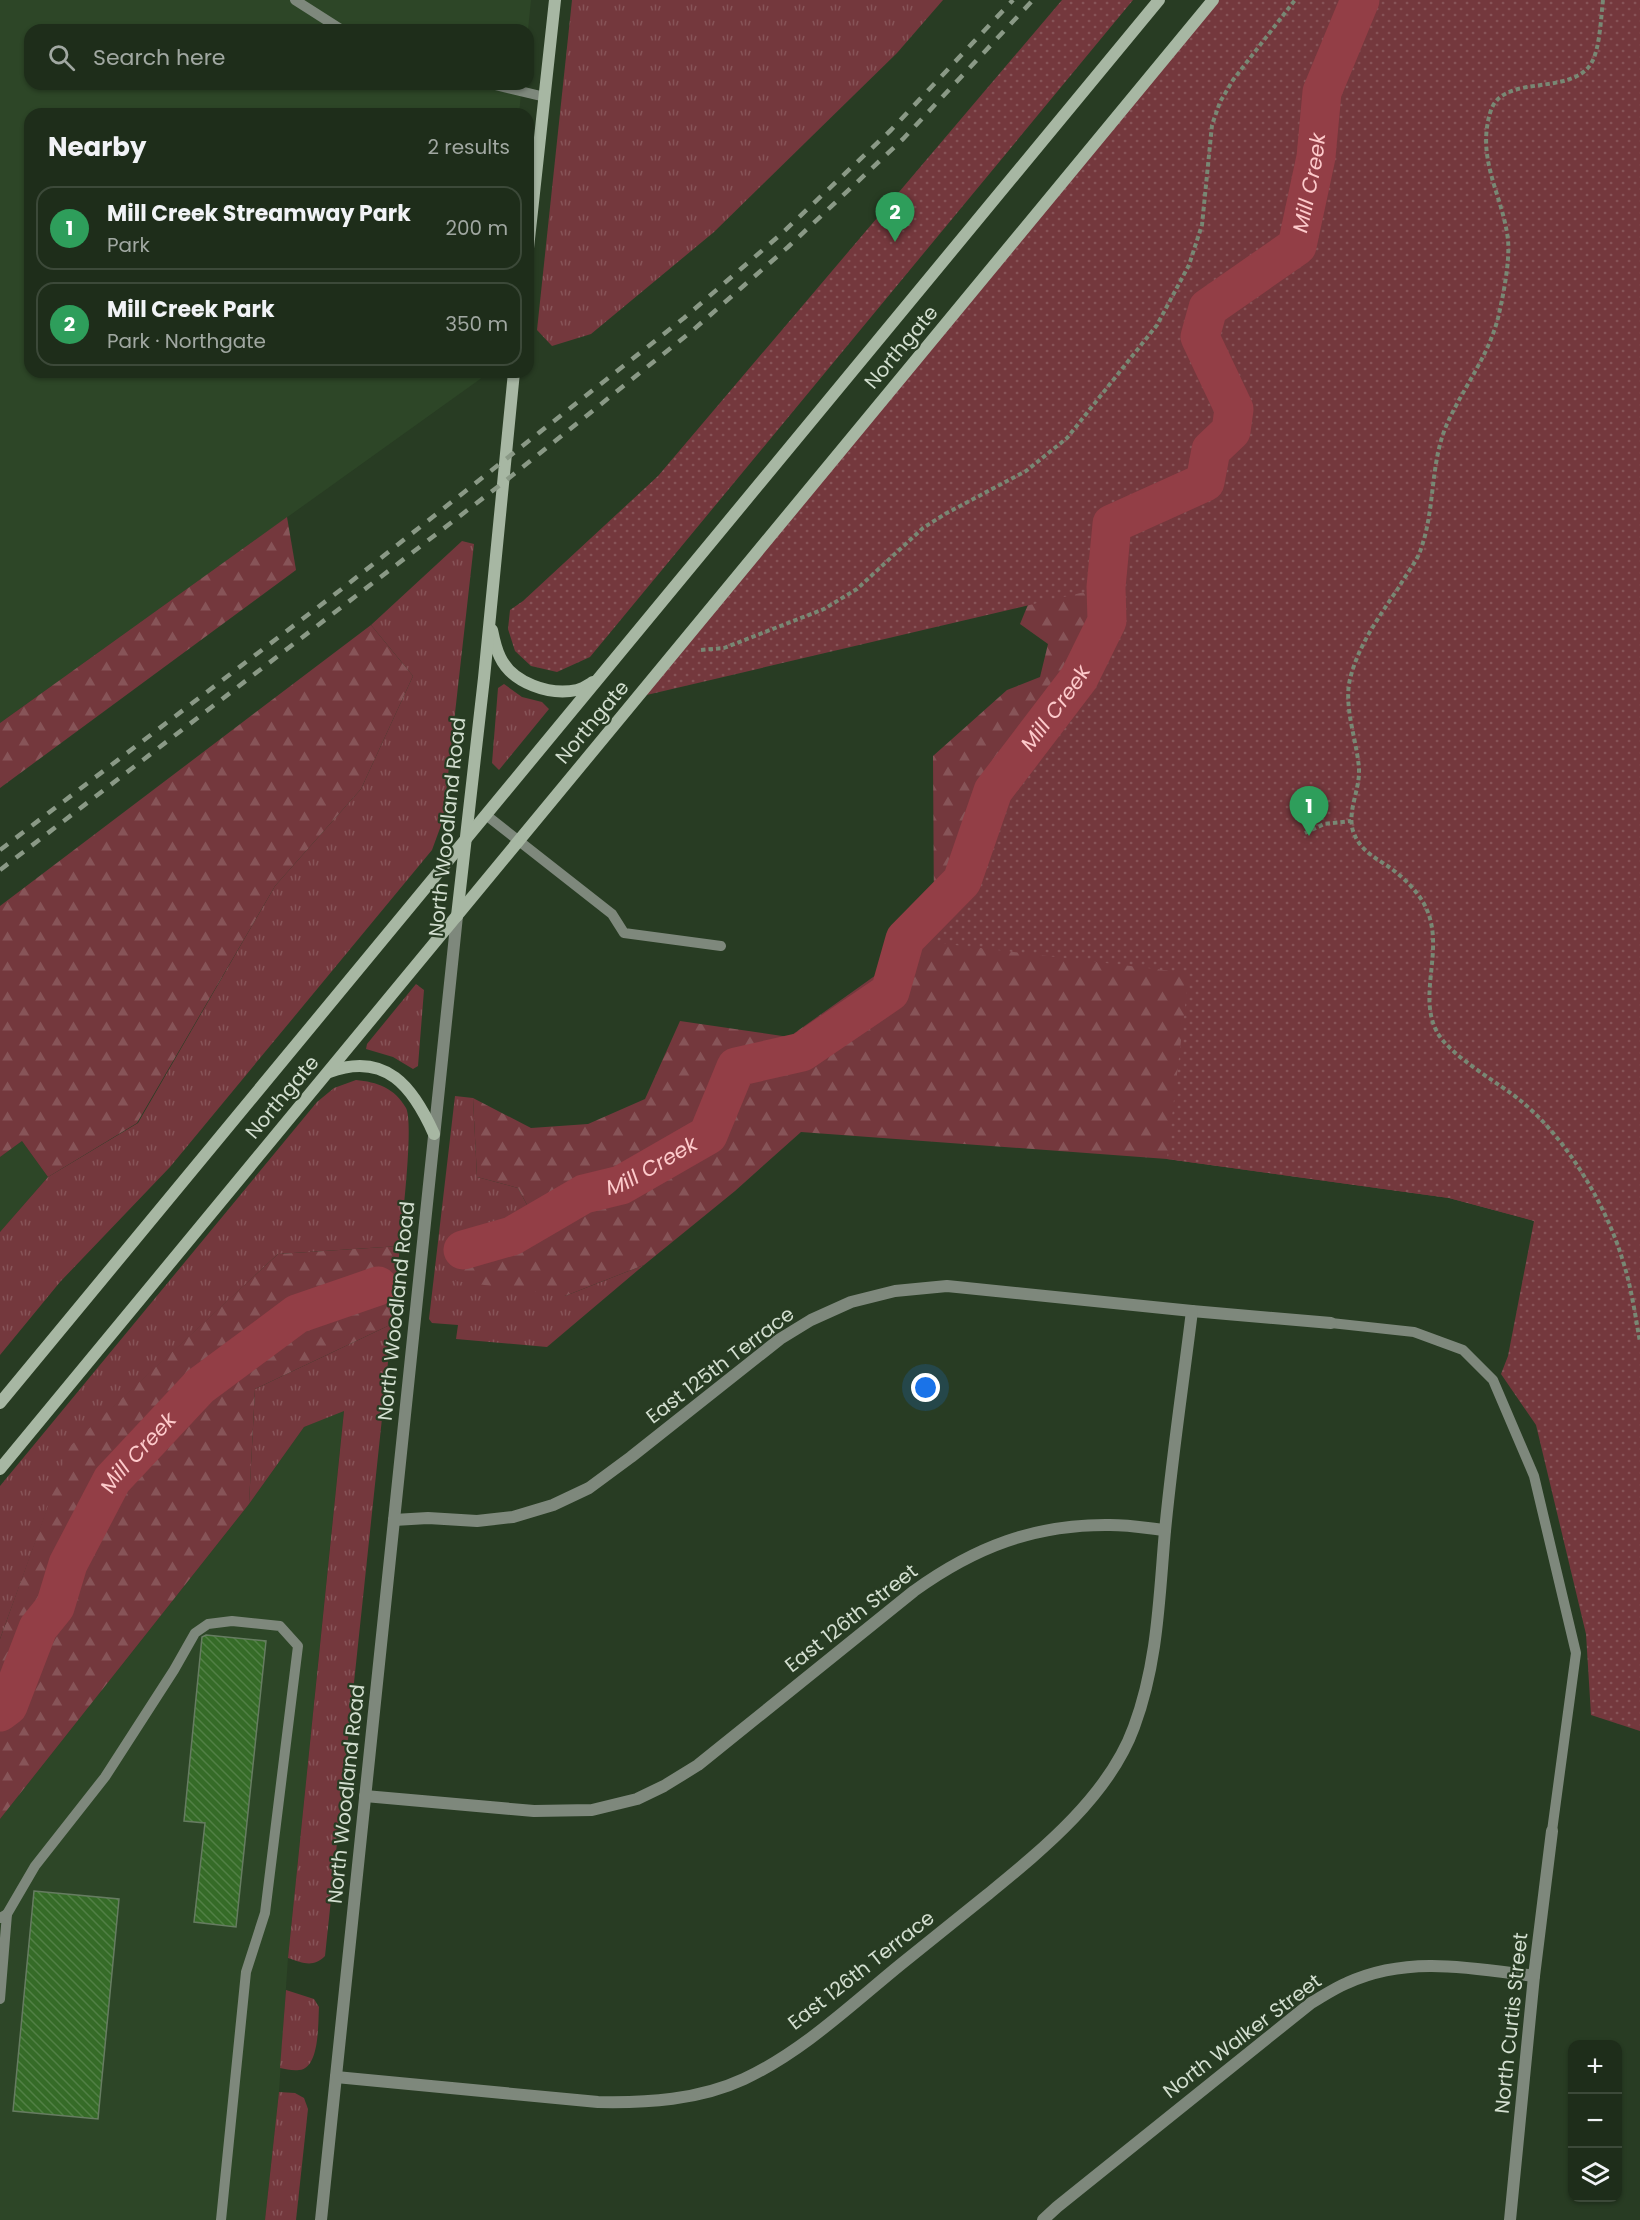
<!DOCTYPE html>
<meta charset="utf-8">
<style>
:root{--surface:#1e2d1a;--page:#263523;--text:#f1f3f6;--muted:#a1a8a2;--line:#3c4939;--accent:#f49b9f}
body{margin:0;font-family:Poppins,sans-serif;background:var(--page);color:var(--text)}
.controls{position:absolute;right:18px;bottom:18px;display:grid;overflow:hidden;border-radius:12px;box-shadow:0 2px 4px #0004}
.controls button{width:54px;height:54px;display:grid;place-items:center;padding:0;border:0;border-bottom:2px solid var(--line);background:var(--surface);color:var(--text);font:30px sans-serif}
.you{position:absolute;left:926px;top:1388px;width:21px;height:21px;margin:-15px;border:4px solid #fff;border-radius:50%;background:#1a73e8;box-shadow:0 0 0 9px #1a73e833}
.badge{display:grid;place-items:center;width:39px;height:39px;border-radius:50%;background:var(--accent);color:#fff;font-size:20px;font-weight:700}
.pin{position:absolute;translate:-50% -50px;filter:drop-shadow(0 2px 3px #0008)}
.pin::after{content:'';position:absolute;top:32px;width:21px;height:18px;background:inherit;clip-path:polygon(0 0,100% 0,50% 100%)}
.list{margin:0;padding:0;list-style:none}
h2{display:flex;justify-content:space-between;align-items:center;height:78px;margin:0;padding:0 24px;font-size:26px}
h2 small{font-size:20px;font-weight:400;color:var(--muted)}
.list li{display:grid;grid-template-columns:39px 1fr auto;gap:18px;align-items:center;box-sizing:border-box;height:84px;margin:0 12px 12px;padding:0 12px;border:2px solid var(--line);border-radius:18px}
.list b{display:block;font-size:22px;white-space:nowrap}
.list p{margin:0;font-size:20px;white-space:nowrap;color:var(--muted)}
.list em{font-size:20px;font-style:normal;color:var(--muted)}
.icon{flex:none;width:33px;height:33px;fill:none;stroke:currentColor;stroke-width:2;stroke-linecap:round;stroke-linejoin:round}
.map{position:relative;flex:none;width:1640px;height:2220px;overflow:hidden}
.search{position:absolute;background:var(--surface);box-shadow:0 2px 4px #0004;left:24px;top:24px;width:510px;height:66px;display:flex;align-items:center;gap:15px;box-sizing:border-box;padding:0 21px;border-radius:18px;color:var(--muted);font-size:22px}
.panel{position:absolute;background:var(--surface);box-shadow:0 2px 4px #0004;left:24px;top:108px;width:510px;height:270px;border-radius:18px}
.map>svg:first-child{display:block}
</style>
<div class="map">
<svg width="1640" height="2220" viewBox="0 0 1640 2220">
<defs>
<pattern id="grass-tufts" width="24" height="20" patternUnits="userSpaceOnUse" patternTransform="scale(1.5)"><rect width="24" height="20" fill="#74383d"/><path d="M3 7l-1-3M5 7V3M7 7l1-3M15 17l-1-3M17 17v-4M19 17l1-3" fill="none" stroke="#875458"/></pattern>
<pattern id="forest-firs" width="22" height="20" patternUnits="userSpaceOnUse" patternTransform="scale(1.5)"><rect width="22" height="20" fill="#74383d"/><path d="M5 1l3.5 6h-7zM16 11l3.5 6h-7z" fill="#875458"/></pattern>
<pattern id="park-dots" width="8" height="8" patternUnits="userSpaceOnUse" patternTransform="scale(1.5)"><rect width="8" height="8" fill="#74383d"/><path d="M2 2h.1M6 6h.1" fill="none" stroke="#875458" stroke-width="1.8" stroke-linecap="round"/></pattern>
<pattern id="building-back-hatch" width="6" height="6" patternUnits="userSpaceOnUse" patternTransform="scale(1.5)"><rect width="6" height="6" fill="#356b27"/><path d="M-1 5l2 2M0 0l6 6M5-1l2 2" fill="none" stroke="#518045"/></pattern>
</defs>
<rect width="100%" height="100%" fill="#283c23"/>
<g fill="#2d4627">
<polygon points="0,0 531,0 528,30 30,30 30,84 522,84 519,114 30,114 30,372 490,372 0,723"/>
<polygon points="22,1141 48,1177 0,1232 0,1157"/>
<polygon points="344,1410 288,1958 279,2092 265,2220 0,2220 0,1819 249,1504 304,1427"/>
</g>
<g fill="url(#grass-tufts)">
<polygon points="572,0 943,0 897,53 714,232 591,334 552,346 537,330"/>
<polygon points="462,541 474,544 443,820 432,850 170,1167 60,1282 0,1355 0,1232 48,1177 138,1123 275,886 361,789 413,676 371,625"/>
<polygon points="504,684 522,697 542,702 549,709 499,770 492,763 498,688"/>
<polygon points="416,984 424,990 418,1066 413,1069 393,1057 366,1049 367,1044"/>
<path d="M356,1080C377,1082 395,1088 406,1108C414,1123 402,1222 400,1246L278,1254L70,1447L0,1639V1486L317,1102L334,1088Z"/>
<polygon points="455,1096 473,1098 477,1177 518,1188 533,1216 521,1239 565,1296 644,1265 547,1347 456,1339 458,1325 432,1323 429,1319"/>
<path d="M392,1324L325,1956C313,1968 303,1963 288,1958L344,1411L304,1427L249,1504L255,1389Z"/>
<path d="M286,1990L314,1999L319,2007C318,2022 320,2069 299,2070C293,2071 286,2069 280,2068Z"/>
<polygon points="279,2092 295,2093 304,2098 308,2109 296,2220 265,2220"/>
</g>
<g fill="url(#forest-firs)">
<polygon points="1640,0 1576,1232 1449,1198 1167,1159 801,1132 735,1191 644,1265 565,1296 455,1281 461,1236 520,1239 533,1216 518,1188 477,1177 473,1098 531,1128 588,1124 645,1099 680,1021 789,1037 876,975 934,916 933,756 1007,690 1040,677 1048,644 1020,624 1063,519"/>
<polygon points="287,517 296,570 0,788 0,723"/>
<polygon points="371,625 413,676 361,789 275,886 137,1123 48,1177 22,1141 0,1157 0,906"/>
<polygon points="400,1246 392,1324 255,1389 249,1504 0,1819 0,1639 69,1447 278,1254"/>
</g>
<g fill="url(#park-dots)">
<polygon points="1062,0 1133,0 590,657 557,672 531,666 515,651 508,629 510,610 523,601 658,476"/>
<polygon points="1213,0 1640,0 1640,1731 1591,1715 1586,1634 1536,1425 1501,1374 1508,1356 1534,1221 1449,1198 1167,1159 1189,973 905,939 962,881 993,791 1079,678 1107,621 1106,587 638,697"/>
</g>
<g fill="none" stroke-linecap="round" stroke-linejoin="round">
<g stroke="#933e46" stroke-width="39">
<path id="s1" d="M463,1250L512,1236L584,1194L621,1185L708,1135L736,1067L802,1052L890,992L905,939L962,881L993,791L1079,678L1107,621L1106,587L1112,524L1205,482L1211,450L1231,431L1234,409L1200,337L1208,308L1297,246L1316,157L1322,92L1360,0"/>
<path id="s2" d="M0,1712L8,1706L38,1628L55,1607L68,1564L112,1480L200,1386L297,1314L378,1286"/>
</g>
</g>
<g fill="url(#building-back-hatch)" stroke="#667c61" stroke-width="1.5">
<polygon points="206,1635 266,1641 236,1927 194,1922 205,1823 184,1821 202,1637"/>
<polygon points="34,1891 119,1899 98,2119 13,2111"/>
</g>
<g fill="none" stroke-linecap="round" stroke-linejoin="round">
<g stroke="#788874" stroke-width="4" stroke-dasharray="4.5 3" stroke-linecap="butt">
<path d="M1603,0C1601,17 1600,47 1592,62C1573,97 1504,73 1491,110C1475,159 1503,195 1508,240C1510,262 1503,297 1498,318C1488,357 1463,388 1447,424C1429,465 1436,512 1419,554C1414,565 1405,576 1399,587C1379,617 1356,648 1349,684C1345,712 1357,741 1359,769C1360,790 1347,811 1353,831C1361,854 1380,859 1397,873C1407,881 1417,892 1423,902C1448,945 1416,993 1437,1032C1451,1057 1498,1082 1521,1101C1566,1138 1605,1203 1622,1258C1631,1285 1635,1314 1640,1342"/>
<polyline points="701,650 724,648 824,609 857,589 923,528 945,514 1026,471 1067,438 1157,325 1189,265 1202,225 1212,125 1220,102 1233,80 1295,0"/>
<polyline points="1305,833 1324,824 1351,821"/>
</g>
<g stroke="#7e887c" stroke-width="10">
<polyline points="295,0 342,30"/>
<polyline points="491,84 545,97"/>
<polyline points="486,815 612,914 624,933 721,946"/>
<polyline points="1331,1323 1414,1332 1463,1350 1493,1380 1534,1476 1576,1653 1552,1831"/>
<polyline points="7,1914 35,1866 105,1777 174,1670 195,1633 208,1624 232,1621 280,1626 298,1646 265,1913 246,1972 221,2220"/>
<polyline points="0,1918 7,1914 0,1999"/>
</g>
<g stroke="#7e887c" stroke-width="12">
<polyline points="394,1520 428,1518 477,1521 513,1517 553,1505 589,1488 631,1457 780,1339 811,1320 851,1302 895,1291 947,1286 1192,1311 1331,1323"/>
<path d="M365,1796L534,1811L592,1810L637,1799L664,1786L698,1765L914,1591C975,1547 1035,1524 1110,1525C1129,1525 1147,1528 1165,1530"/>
<path d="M336,2077L598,2102C647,2103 699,2100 744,2079C802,2052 851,2005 900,1965C929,1942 958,1918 987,1895C1042,1850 1109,1796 1134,1727C1158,1662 1159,1598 1165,1531C1172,1457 1183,1384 1192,1311"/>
<polyline points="321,2220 457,916"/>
<path d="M1043,2220L1057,2207L1311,2003C1323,1996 1335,1988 1347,1983C1407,1955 1472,1968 1534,1976"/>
<polyline points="1510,2220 1534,1976 1552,1831"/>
</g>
<g stroke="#a7b7a3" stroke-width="12">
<polyline points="528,248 555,0"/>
<path d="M492,630C494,640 496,649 500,657C512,683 550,696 577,690C582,689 588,685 593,682"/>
<polyline points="457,916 484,678 514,372"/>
<path d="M329,1072C386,1051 413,1087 434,1134"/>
<polyline points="0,1403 1159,0"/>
<polyline points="0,1469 1213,0"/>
</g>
<g stroke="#8a9986" stroke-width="4.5" stroke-dasharray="10 10" stroke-linecap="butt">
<polyline points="0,850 343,588 684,318 780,235 891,130 1013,0"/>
<polyline points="0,870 504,482 692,331 788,247 903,139 1033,0"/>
</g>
</g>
<g text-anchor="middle" stroke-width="4.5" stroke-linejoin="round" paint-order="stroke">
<g font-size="20" fill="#d2decf" stroke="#283c23">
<text transform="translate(901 347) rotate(-50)" y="7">Northgate</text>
<text transform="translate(592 722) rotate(-50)" y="7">Northgate</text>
<text transform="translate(447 827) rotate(-84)" y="7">North Woodland Road</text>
<text transform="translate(282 1097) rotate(-50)" y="7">Northgate</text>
<text transform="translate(396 1311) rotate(-84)" y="7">North Woodland Road</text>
<text transform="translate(720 1365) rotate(-37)" y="7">East 125th Terrace</text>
<text transform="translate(851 1618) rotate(-38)" y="7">East 126th Street</text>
<text transform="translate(346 1794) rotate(-84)" y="7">North Woodland Road</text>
<text transform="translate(861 1970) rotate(-38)" y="7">East 126th Terrace</text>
<text transform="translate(1511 2023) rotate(-84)" y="7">North Curtis Street</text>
<text transform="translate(1242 2036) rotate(-37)" y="7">North Walker Street</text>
</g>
<g font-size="21" font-style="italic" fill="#fdcacb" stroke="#283c23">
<text dy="7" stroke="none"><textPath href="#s1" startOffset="1522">Mill Creek</textPath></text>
<text dy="7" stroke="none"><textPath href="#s1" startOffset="856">Mill Creek</textPath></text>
<text dy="7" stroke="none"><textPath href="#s1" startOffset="208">Mill Creek</textPath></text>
<text dy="7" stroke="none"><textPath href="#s2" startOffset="298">Mill Creek</textPath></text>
</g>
</g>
</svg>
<div class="controls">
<button>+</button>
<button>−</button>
<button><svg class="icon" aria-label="layers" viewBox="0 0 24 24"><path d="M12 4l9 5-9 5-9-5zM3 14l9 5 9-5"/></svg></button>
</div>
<div class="you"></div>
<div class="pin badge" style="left:1309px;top:836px;background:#2e9e5b">1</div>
<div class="pin badge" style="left:895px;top:242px;background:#2e9e5b">2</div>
<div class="search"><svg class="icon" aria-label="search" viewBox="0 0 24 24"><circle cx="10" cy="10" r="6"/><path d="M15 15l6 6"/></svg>Search here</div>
<section class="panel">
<h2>Nearby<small>2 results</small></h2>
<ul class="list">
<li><span class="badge" style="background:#2e9e5b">1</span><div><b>Mill Creek Streamway Park</b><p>Park</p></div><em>200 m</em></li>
<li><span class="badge" style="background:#2e9e5b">2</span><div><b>Mill Creek Park</b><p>Park · Northgate</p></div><em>350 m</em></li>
</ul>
</section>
</div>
